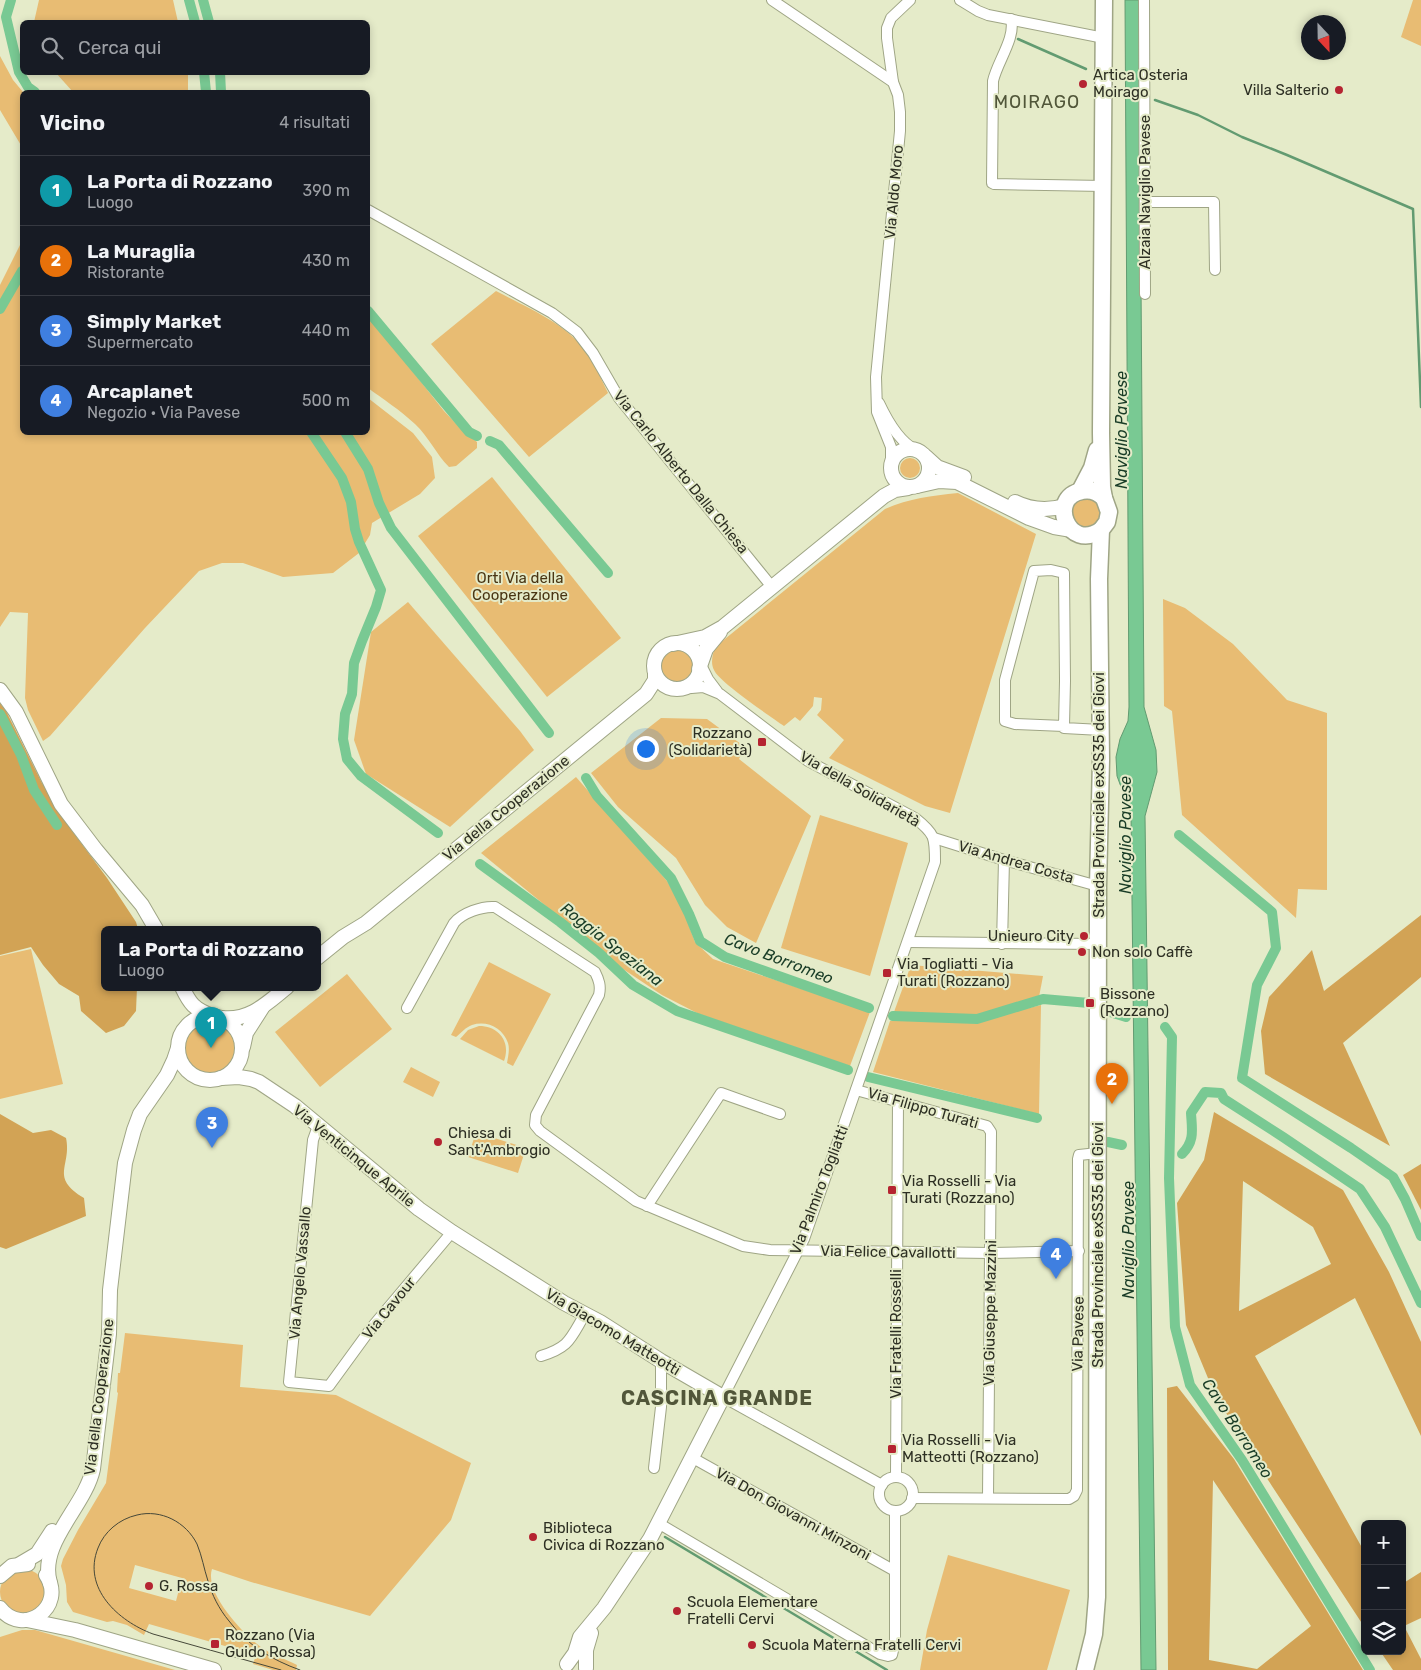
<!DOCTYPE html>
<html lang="it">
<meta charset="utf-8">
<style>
:root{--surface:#171b24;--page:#20242c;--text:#f1f3f6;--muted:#9ea1a6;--line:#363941;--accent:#0f766e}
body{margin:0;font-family:Rubik,sans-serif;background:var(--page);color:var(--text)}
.controls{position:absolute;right:15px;bottom:15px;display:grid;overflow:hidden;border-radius:8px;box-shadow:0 2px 8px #0003}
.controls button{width:45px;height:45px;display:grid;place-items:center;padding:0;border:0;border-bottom:1px solid var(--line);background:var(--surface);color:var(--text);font:25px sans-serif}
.compass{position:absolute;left:1301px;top:15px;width:45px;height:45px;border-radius:50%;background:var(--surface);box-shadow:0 2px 8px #0003;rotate:158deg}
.you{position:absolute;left:645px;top:748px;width:18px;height:18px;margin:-12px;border:4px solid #fff;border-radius:50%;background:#1a73e8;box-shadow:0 0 0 8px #1a73e833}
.badge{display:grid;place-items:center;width:32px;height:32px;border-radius:50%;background:var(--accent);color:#fff;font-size:16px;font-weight:700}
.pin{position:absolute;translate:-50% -41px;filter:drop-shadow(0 1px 2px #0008)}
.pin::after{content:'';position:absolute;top:26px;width:18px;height:15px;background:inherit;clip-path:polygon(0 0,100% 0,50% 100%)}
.popup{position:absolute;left:101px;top:926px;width:220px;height:65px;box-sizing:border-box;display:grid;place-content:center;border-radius:8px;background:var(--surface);filter:drop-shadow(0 1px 4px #0005);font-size:16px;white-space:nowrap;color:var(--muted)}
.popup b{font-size:19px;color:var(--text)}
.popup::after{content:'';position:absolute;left:50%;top:100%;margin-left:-10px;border:10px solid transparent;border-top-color:var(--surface)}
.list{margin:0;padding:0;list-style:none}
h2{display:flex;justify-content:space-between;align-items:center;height:65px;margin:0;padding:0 20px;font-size:21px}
h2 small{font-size:16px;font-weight:400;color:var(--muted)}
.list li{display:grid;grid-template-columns:32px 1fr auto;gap:15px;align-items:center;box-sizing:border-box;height:70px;padding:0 20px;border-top:1px solid var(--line)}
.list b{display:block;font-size:19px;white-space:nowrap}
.list p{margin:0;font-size:16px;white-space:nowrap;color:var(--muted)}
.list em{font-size:16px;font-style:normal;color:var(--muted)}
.icon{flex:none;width:28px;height:28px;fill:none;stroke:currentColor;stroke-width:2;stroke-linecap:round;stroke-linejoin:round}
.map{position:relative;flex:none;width:1421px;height:1670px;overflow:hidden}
.search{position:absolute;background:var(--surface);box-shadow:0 2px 8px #0003;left:20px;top:20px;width:350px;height:55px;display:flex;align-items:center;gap:12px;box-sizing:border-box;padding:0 18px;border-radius:8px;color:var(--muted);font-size:19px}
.panel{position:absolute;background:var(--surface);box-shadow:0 2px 8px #0003;left:20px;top:90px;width:350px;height:345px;border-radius:8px}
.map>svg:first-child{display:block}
</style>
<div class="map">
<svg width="1421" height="1670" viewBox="0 0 1421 1670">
<rect width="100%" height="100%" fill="#e5ebc9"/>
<g fill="#e8bc73" fill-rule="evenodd">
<polygon points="39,0 173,0 178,22 34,22"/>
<polygon points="1413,0 1421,0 1421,46 1401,37"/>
<polygon points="0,56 13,80 23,92 22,147 0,110"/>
<polygon points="56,73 188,73 188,92 73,92"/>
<polygon points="22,241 22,432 368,432 368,398 413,433 432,457 435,478 420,494 372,523 370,535 359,553 333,573 283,577 243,563 222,563 199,571 145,628 50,736 43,741 28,710 25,698 28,613 10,612 0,627 0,285"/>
<path d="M496,291C528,308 568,324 589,355C596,367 602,381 608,393L529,457L431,344Z"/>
<path d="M368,315L444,411L462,430L477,442V448L456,466L449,467C436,454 429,437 415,424C400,410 383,399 368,388Z"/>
<circle cx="910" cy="468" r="10"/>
<polygon points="492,477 621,638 547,697 418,536"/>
<path d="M958,493L1036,534L950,813L925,806L829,758L844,740L817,715L821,710L822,698L814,697L813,706L800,721L795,717L784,726C771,717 718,681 714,670C710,662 713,654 715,647L885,509C910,498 931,496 958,493Z"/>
<path d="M1087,497L1097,500L1104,514L1095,527L1080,528C1066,514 1069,503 1087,497Z"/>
<polygon points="1163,599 1185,608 1233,644 1287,700 1327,713 1327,890 1298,889 1296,918 1182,815 1172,711 1164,706"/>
<polygon points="408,602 520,731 534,750 450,827 366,774 354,740 371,632"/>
<circle cx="677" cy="666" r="18"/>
<polygon points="661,718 707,719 745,747 739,759 811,816 756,943 727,927 705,905 676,858 618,807 591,773"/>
<polygon points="576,777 667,881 683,910 695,942 713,959 870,1012 850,1066 699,1014 662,995 623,969 481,853"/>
<polygon points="820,815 908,843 870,976 781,948"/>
<polygon points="31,949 63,1084 0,1099 0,956"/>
<path d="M489,962L551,994L513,1066L507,1063C508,1057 510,1049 508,1043C503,1028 487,1020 472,1025C466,1027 461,1033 456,1037L451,1035Z"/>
<polygon points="911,965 1043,976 1039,997 975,1015 894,1012"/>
<polygon points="347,974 392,1029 320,1087 275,1032"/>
<polygon points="1041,1005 1039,1114 873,1072 890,1021 978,1021"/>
<circle cx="210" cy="1048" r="26"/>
<path d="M479,1026C499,1026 511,1042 504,1061L460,1039L468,1030Z"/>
<polygon points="411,1067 440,1082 433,1097 403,1082"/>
<polygon points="476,1132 526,1148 518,1173 468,1157"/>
<path d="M125,1333L243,1345L240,1387L336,1395L471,1463L451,1520L370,1616L251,1582L212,1569C204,1593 244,1635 262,1648C273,1655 285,1659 297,1665L296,1670H273L253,1664L256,1655L149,1624L144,1635L127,1625L113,1621L107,1622L73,1612L67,1602L66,1585L61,1566L63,1559L78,1530L106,1483L118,1393L117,1392L118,1373H120ZM135,1565L182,1578L176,1601L129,1588Z"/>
<polygon points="948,1555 1070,1590 1047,1670 920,1670 927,1630"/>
<circle cx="23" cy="1592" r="23"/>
<polygon points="22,1630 35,1630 175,1670 0,1670 0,1637"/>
</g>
<g fill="#d2a355" fill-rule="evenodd">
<polygon points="0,703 6,711 42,783 70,828 107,878 136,922 138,929 105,929 105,987 137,987 136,1011 124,1026 106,1033 81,1011 79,996 59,984 43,965 31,947 0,955"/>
<polygon points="1421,915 1421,977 1343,1043 1390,1146 1265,1074 1261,1031 1269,997 1312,950 1324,991"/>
<path d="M1214,1112L1343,1190L1389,1272L1421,1342V1436L1355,1298L1255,1356L1365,1553V1628L1255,1460L1215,1395L1186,1325L1177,1203L1204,1160ZM1243,1181L1313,1227L1331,1264L1239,1311Z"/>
<path d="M0,1114L33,1133L51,1130L66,1138C72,1166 49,1177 84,1198L86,1216L6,1249L0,1247Z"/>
<polygon points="1421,1164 1421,1210 1403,1175"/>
<path d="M1177,1386L1234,1459L1363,1670H1168L1167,1388ZM1213,1480L1311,1626L1257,1669L1209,1660Z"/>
<polygon points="1421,1572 1421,1618 1404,1626 1421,1659 1421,1670 1393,1670 1380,1651 1402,1651 1402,1584"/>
</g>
<polygon fill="#79c993" stroke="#629b71" points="1125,0 1139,0 1144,707 1156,750 1157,772 1145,816 1156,1670 1141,1670 1131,814 1117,776 1116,757 1120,739 1128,721 1129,707"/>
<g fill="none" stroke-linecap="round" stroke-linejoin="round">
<g stroke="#629b71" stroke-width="2.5">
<polyline points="1018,39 1086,69"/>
<polyline points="1155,100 1198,115 1242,137 1287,155 1413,209 1421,407"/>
<polyline points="665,1537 887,1670"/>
</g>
<g stroke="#79c993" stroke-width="10">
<polyline points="11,0 6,17 19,72 28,87 35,92"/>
<polyline points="189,0 195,22"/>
<polyline points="203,0 209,22"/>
<polyline points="204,72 206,92"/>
<polyline points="220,72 221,92"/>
<polyline points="0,309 22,271"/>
<polyline points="368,311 469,432 477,436"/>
<polyline points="311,432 342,478 351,502 355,529 359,542 381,590 376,607 362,641 354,663 352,694 345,714 343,739 347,759 361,776 438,833"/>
<polyline points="345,432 368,469 379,503 391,528 549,733"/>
<polyline points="490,441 499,445 608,573"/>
<polyline points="0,714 21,755 34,790 57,825"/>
<polyline points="586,778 597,796 671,878 689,914 700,941 725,957 869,1008"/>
<polyline points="1179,835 1272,912 1276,948 1257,985 1242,1078 1351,1148 1393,1177 1405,1199 1421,1236"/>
<polyline points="480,864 560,922 599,953 633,985 677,1011 848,1070"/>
<polyline points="1107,1011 1126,1017"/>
<polyline points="893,1016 977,1019 1043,999 1089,1003"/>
<polyline points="1165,1027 1172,1037 1169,1178 1175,1327 1190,1385 1242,1460 1370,1670"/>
<polyline points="868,1077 1037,1118"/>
<polyline points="1108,1142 1122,1145"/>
<path d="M1182,1154C1195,1141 1192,1130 1191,1113L1205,1092L1221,1093L1224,1099L1283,1137L1360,1189L1385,1227L1421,1303"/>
</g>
<g stroke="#9fa585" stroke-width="12">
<g id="street">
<polyline points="772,0 893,82"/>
<polyline points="960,0 978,11 988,15 1104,38"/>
<polyline points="1144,0 1145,294"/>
<path d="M1011,19C1016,38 997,62 993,81L992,183L994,184L1104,186"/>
<polyline points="1145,202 1214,202 1215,270"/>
<polyline points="368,210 552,313 577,332 593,353 619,398 772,587"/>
<path d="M879,403C887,420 899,442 916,450"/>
<polyline points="891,463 891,447 877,412 876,377 900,131 900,112 898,95 893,82 887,38 887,28 891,18 910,0"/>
<polyline points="699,661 708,679 717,691"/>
<path d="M680,689L703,687L720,694L808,761L915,818C935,834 935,837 935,862L804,1239L723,1397L882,1485"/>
<polyline points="1064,726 1015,724 1005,721 1005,680 1034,571 1051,570 1064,573 1065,681 1064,726 1064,728 1101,730"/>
<polyline points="934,838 1004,860 1098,886"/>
<polyline points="908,942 1099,944"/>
<polyline points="1002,944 1004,860"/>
<path d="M407,1008L454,923C462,913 482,906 495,907L595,972C599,980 601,986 599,995L536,1115L535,1125L540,1131L636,1201L743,1246L770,1250L991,1253L1079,1251"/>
<polyline points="856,1090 987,1126 991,1132 988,1498"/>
<polyline points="318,1126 313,1140 289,1382 329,1386 372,1327 452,1232"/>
<polyline points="647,1206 721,1093 780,1114"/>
<path d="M541,1356C570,1347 570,1339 585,1314"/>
<polyline points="691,1457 895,1571"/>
<polyline points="654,1468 661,1407 661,1361"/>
<polyline points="896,1477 898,1100"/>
<circle cx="896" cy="1494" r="17"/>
<polyline points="912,1498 1069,1499 1074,1496 1077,1490 1078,1159 1079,1155 1098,1153"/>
<polyline points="658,1523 880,1654 888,1656 892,1655 895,1642 895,1511"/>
</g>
</g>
<g stroke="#9fa585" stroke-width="16">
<g id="secondary">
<circle cx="910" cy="468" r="19"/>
<polyline points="926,457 937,467 964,477"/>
<polyline points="917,486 939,481 957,482 1029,518 1054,527 1072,530"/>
<path d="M1015,502C1031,510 1047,511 1065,506"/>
<circle cx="677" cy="666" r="23"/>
<polyline points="673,644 705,637 723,627 884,496 895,490 908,488"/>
<polyline points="699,669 706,649 720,632"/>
<polyline points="0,690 16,712 61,804 96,850 142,905 156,929"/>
<polyline points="317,958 343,937 366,923 646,694 655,680 655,674"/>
<path d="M182,987C190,1004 194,1009 212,1016"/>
<circle cx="210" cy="1048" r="32"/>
<path d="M222,1018C250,1021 267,1003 287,987"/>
<polyline points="243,1047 246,1033 262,1008"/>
<polyline points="221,1078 239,1077 251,1079 259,1082 295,1106 419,1209 452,1232 564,1303 600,1322 661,1361 723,1397 650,1539 604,1608 580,1637 575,1653 567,1664"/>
<polyline points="20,1564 37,1554 52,1531"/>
<polyline points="0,1576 12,1566 28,1564"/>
<path d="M50,1583C38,1543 85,1507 93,1469L109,1334L110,1290L125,1163L134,1130L140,1114L167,1075L174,1060L178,1048"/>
<path d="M0,1608C23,1638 67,1607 46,1575"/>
<polyline points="27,1620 75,1630 214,1670"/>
<polyline points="586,1668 586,1650 591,1633"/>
</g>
</g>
<g stroke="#9fa585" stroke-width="19">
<g id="primary">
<polyline points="1080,491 1092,468 1097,450"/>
<path d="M1101,530C1068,553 1047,497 1082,491C1091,489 1098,492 1104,498"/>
<polyline points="1085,1670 1094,1634 1097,1597 1098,886 1101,760 1099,579 1101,530 1107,522 1109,512 1104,498 1102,487 1101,433 1104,0"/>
</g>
</g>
<use href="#street" stroke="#fff" stroke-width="10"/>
<use href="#secondary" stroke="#fff" stroke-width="14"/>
<use href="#primary" stroke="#fff" stroke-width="16"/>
<path stroke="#464839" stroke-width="1" d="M281,1670L153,1634C118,1621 82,1588 98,1548C104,1532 119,1519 137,1515C161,1509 186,1522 197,1544C202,1556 204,1569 208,1581C212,1595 219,1609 229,1621C247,1645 272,1660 300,1670"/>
</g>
<g fill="#b52431" stroke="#e5ebc9" stroke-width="2">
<circle cx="1083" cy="84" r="5"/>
<circle cx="1339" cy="90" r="5"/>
<rect x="757" y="737" width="10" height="10" rx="2.5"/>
<circle cx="1084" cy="936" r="5"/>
<circle cx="1082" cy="952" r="5"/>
<rect x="882" y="968" width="10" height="10" rx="2.5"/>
<rect x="1085" y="998" width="10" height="10" rx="2.5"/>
<circle cx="438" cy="1142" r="5"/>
<rect x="887" y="1185" width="10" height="10" rx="2.5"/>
<rect x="887" y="1444" width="10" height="10" rx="2.5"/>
<circle cx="533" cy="1537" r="5"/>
<circle cx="149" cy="1586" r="5"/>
<circle cx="677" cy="1611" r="5"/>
<rect x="210" y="1639" width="10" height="10" rx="2.5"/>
<circle cx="752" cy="1645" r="5"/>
</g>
<g text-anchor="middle" stroke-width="4" stroke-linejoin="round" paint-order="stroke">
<g font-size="15" fill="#2d2f23" stroke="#e5ebc9" text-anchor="start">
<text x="1093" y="80">Artica Osteria<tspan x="1093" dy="17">Moirago</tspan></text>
<text x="1329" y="95" text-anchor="end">Villa Salterio</text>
<text x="752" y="738" text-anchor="end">Rozzano<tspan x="752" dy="17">(Solidarietà)</tspan></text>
<text x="1074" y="941" text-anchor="end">Unieuro City</text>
<text x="1092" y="957">Non solo Caffè</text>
<text x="897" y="969">Via Togliatti - Via<tspan x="897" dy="17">Turati (Rozzano)</tspan></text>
<text x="1100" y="999">Bissone<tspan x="1100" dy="17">(Rozzano)</tspan></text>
<text x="448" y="1138">Chiesa di<tspan x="448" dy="17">Sant'Ambrogio</tspan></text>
<text x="902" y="1186">Via Rosselli - Via<tspan x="902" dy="17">Turati (Rozzano)</tspan></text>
<text x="902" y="1445">Via Rosselli - Via<tspan x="902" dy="17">Matteotti (Rozzano)</tspan></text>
<text x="543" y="1533">Biblioteca<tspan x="543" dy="17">Civica di Rozzano</tspan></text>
<text x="159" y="1591">G. Rossa</text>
<text x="687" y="1607">Scuola Elementare<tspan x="687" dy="17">Fratelli Cervi</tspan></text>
<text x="225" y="1640">Rozzano (Via<tspan x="225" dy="17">Guido Rossa)</tspan></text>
<text x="762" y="1650">Scuola Materna Fratelli Cervi</text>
</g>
<g font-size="15" fill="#2d2f23" stroke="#e5ebc9">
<text transform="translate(894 192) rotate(-85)" y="5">Via Aldo Moro</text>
<text transform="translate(1145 192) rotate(-90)" y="5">Alzaia Naviglio Pavese</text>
<text transform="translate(681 472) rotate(51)" y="5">Via Carlo Alberto Dalla Chiesa</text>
<text transform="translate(860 789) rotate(30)" y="5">Via della Solidarietà</text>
<text transform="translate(1099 795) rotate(-90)" y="5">Strada Provinciale exSS35 dei Giovi</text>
<text transform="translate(506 808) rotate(-39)" y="5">Via della Cooperazione</text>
<text transform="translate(1016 862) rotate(16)" y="5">Via Andrea Costa</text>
<text transform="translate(923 1108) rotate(16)" y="5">Via Filippo Turati</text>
<text transform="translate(354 1156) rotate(39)" y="5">Via Venticinque Aprile</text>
<text transform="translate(819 1190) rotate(-69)" y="5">Via Palmiro Togliatti</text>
<text transform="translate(1098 1245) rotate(-90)" y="5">Strada Provinciale exSS35 dei Giovi</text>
<text transform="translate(888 1252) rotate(1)" y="5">Via Felice Cavallotti</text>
<text transform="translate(300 1273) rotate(-85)" y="5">Via Angelo Vassallo</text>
<text transform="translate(389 1308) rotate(-51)" y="5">Via Cavour</text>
<text transform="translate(990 1313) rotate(-89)" y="5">Via Giuseppe Mazzini</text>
<text transform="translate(613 1332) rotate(31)" y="5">Via Giacomo Matteotti</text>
<text transform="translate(896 1334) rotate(-90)" y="5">Via Fratelli Rosselli</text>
<text transform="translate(1078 1334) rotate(-89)" y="5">Via Pavese</text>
<text transform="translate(99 1397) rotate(-83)" y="5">Via della Cooperazione</text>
<text transform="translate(793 1514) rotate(29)" y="5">Via Don Giovanni Minzoni</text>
</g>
<g font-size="15" fill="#493513" stroke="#e5ebc9">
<text x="520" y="583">Orti Via della<tspan x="520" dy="17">Cooperazione</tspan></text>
</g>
<g font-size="16" font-style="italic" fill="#193c26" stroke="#e5ebc9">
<text transform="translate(1121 430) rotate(-90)" y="6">Naviglio Pavese</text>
<text transform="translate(1125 835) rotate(-90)" y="6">Naviglio Pavese</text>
<text transform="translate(612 944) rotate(38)" y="6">Roggia Speziana</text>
<text transform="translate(779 958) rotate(21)" y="6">Cavo Borromeo</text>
<text transform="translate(1128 1240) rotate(-90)" y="6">Naviglio Pavese</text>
<text transform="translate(1238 1428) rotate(57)" y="6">Cavo Borromeo</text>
</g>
<g font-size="18" letter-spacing="1" fill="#515639" stroke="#e5ebc9">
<text x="1037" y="108">MOIRAGO</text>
</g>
<g font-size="20" font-weight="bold" letter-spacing="1" fill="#515639" stroke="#e5ebc9">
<text x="717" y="1405">CASCINA GRANDE</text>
</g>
</g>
</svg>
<div class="controls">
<button>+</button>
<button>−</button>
<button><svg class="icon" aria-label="layers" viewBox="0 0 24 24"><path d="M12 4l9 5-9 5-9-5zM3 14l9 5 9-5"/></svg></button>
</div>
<svg class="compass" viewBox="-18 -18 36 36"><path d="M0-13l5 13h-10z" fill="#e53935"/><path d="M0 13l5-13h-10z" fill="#9ea1a6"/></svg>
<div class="you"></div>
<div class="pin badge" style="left:211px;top:1048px;background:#0f9aa8">1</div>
<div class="popup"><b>La Porta di Rozzano</b>Luogo</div>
<div class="pin badge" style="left:1112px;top:1104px;background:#e8710a">2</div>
<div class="pin badge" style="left:212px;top:1148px;background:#3f7fe0">3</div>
<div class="pin badge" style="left:1056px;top:1279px;background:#3f7fe0">4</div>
<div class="search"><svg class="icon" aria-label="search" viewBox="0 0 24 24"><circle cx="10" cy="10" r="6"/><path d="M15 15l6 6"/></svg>Cerca qui</div>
<section class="panel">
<h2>Vicino<small>4 risultati</small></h2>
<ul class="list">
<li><span class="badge" style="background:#0f9aa8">1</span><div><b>La Porta di Rozzano</b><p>Luogo</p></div><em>390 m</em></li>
<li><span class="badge" style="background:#e8710a">2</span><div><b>La Muraglia</b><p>Ristorante</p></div><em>430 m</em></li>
<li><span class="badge" style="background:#3f7fe0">3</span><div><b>Simply Market</b><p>Supermercato</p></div><em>440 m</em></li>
<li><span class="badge" style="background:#3f7fe0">4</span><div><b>Arcaplanet</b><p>Negozio · Via Pavese</p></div><em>500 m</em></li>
</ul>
</section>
</div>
